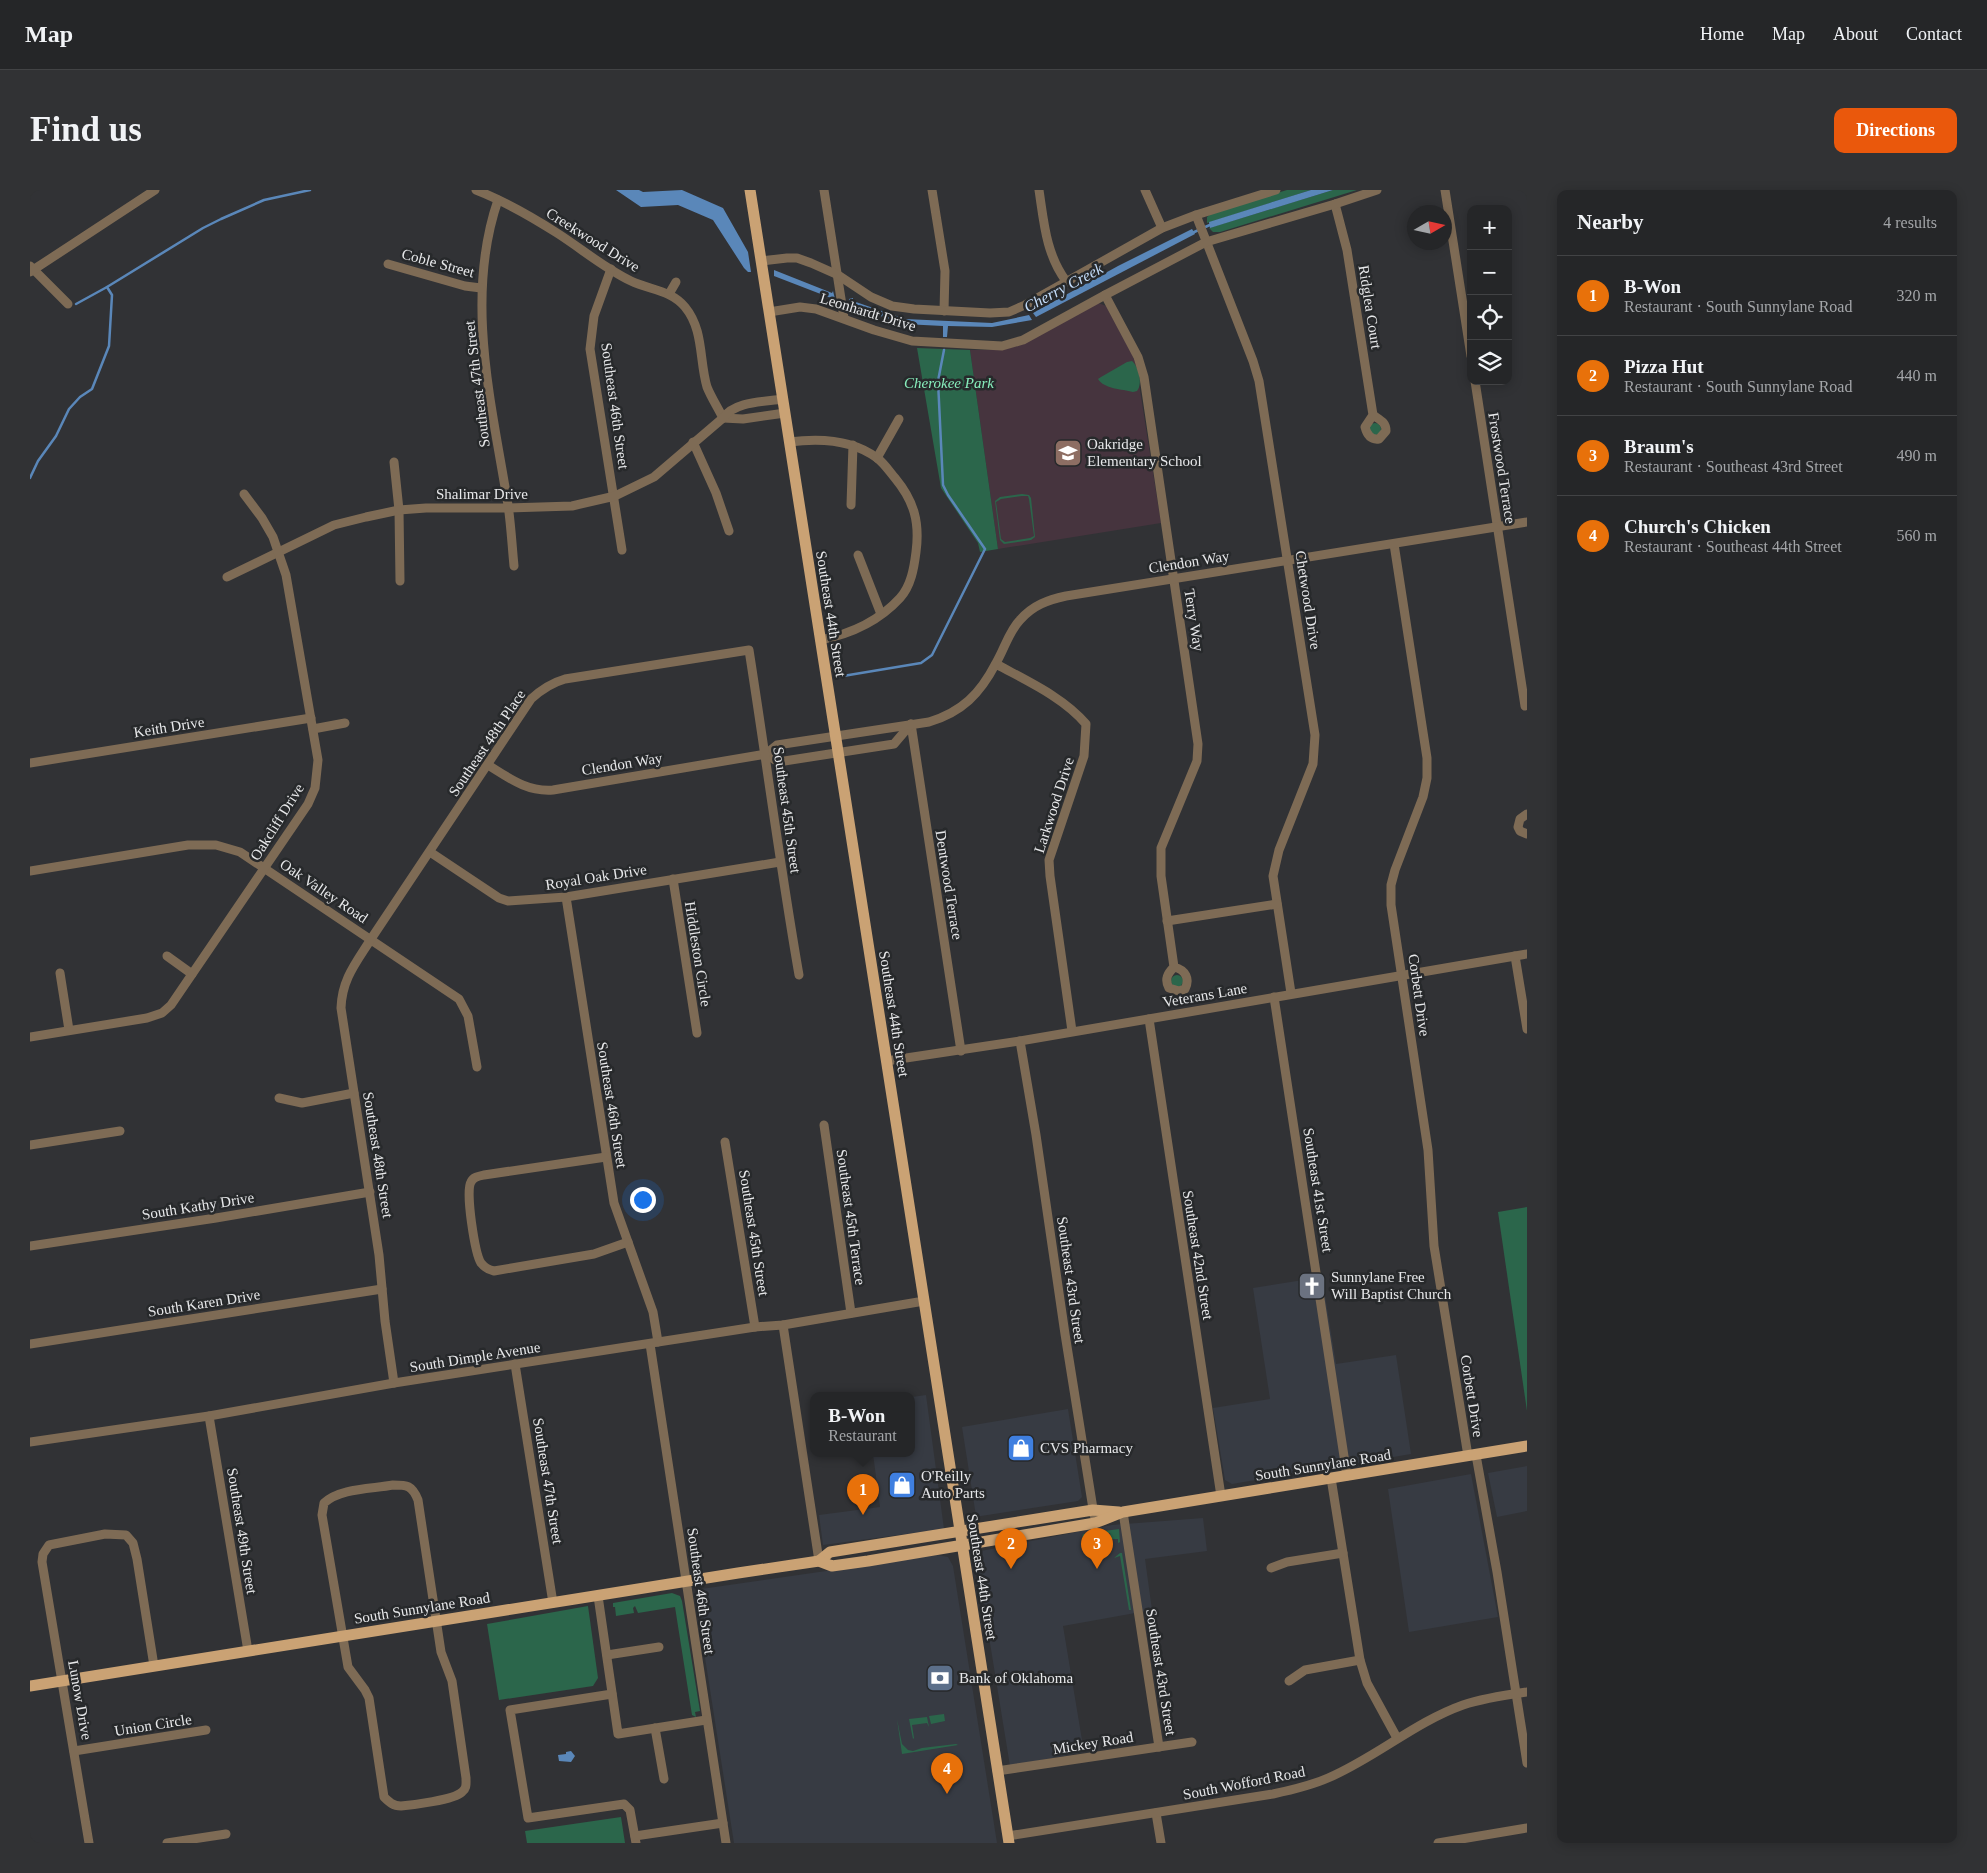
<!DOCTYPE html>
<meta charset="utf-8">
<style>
:root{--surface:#252628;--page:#313234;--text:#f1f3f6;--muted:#a3a5a8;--line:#424345;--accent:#ea580c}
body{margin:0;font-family:Georgia,serif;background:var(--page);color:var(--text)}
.controls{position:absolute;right:15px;top:15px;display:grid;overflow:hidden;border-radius:10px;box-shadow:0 2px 12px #0003}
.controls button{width:45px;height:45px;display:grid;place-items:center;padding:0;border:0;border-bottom:1px solid var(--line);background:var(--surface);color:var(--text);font:25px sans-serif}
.compass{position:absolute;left:1377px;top:15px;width:45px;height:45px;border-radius:50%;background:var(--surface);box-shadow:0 2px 12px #0003;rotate:81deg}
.you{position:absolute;left:612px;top:1009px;width:18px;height:18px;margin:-12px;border:4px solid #fff;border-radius:50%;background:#1a73e8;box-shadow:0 0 0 8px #1a73e833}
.badge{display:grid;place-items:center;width:32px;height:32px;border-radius:50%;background:var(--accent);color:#fff;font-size:16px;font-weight:700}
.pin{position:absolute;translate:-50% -41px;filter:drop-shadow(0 1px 2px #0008)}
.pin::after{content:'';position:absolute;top:26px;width:18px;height:15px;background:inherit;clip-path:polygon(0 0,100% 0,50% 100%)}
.popup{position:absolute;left:780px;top:1202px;width:105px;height:65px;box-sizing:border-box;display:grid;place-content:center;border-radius:10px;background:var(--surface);filter:drop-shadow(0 1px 4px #0005);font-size:16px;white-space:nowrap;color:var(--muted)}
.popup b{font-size:19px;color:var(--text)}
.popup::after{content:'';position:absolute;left:50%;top:100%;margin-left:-10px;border:10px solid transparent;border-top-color:var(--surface)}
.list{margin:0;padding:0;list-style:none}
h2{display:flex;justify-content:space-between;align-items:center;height:65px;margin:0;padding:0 20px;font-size:21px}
h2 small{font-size:16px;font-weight:400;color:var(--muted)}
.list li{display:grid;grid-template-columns:32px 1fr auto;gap:15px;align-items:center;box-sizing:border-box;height:80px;padding:0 20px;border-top:1px solid var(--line)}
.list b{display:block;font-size:19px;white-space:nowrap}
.list p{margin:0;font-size:16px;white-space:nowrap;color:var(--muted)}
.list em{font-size:16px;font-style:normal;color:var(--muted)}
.icon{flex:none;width:28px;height:28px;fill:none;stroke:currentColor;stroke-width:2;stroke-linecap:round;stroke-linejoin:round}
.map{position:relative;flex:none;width:1497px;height:1653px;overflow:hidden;border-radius:10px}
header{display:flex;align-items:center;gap:30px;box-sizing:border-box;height:70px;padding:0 25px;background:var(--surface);border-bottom:1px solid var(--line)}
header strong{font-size:24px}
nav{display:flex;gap:28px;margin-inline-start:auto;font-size:18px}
.intro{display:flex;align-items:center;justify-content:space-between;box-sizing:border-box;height:120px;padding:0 30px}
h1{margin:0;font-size:35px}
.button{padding:12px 22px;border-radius:10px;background:var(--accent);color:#fff;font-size:18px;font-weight:700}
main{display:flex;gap:30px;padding:0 30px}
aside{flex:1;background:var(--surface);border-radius:10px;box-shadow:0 2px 12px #0003}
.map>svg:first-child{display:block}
</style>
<header>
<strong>Map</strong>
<nav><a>Home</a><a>Map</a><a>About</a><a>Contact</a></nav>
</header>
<div class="intro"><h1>Find us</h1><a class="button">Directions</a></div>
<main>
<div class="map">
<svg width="1497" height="1653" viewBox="0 0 1497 1653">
<rect width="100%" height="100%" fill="#313235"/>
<g fill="#373b43">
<polygon points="1292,1087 1306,1174 1366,1165 1381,1264 1202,1294 1195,1290 1183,1218 1240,1209 1223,1098"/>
<polygon points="896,1205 914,1339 793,1355 789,1325 850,1317 843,1264 882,1264 882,1207"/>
<polygon points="1038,1219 1052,1307 1048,1311 951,1326 946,1326 932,1237"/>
<polygon points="1497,1276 1497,1321 1467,1327 1458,1283"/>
<polygon points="1441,1284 1468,1427 1379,1442 1358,1299"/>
<polygon points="1173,1328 1177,1361 1115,1369 1122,1420 1033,1436 1054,1562 980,1576 946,1367 951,1361 1082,1335"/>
<polygon points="907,1365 918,1367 923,1376 967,1653 704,1653 666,1410 667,1403 671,1399"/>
</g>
<polygon fill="#46343e" points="1066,112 1076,116 1102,164 1106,175 1131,333 968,359 940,160 971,160 991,155"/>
<g fill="#2b664b" fill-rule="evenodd">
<polygon points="1257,0 1281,0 1177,33 1177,27 1183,22"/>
<polygon points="1303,0 1327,0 1190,42 1183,42 1179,38"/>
<polygon points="887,158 940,160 968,359 950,362 948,353 911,298"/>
<path d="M1102,171C1109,177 1113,194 1107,201L1103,202C1092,199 1074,199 1068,189L1071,187L1097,172Z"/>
<circle cx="1345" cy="239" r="6"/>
<path d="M992,304L999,305L1001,308L1005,347L1001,350L974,354L970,350L965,311L970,307ZM992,306H998L999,309L1004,346L1000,348L975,352L971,349L966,312L971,309Z"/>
<circle cx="1147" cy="791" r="6"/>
<polygon points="1497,1017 1497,1221 1468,1022"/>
<polygon points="1089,1339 1090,1352 1088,1353 1088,1349 1081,1349 1080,1343 1052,1347 1053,1344"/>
<polygon points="1090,1363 1092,1363 1101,1420 1099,1420 1090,1366 1084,1368"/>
<polygon points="642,1403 650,1406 652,1411 670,1521 665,1522 666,1527 662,1525 645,1417 608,1423 605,1416 603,1418 604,1423 586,1426 585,1417 583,1417 583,1413"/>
<polygon points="558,1416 568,1488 563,1496 469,1510 457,1434"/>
<polygon points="914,1524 915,1531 901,1534 899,1526"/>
<polygon points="897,1527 899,1537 897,1533 882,1535 884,1548 883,1549 879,1529"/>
<polygon points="867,1529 872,1554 878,1560 883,1561 892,1558 926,1554 928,1555 872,1564"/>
<polygon points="591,1627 595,1653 497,1653 495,1641"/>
</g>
<g fill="#5a87b9">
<polygon points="586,0 609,0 613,2 652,0 693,18 718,62 721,82 718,82 714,78 683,30 648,15 611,17"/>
<polygon points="1281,0 1303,0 1180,38 1179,32"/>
<polygon points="1162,39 1165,44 1006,127 1003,123 1088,76"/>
<polygon points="744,80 802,103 803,101 805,109 803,111 801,108 744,86"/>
<polygon points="823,108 823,111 875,129 962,133 999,125 1002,130 962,137 918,136 917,147 913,147 913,136 874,134 824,117 824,120 819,109"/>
<polygon points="541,1561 545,1566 541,1572 529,1571 528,1565 536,1564 536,1562"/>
</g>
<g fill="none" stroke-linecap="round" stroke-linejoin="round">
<g stroke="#5a87b9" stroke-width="2.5">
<polyline points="1162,43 1182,34"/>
<polyline points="46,114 77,97"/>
<polyline points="0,288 8,271 26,246 39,219 50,207 62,199 79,156 82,105 77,97 173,38 191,29 234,10 280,0"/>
<polyline points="807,487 891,473 902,465 955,359 918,305 913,295 908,191 914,160"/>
</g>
<g stroke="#7e6b55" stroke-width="9">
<path d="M446,0C474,11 502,27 527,43C552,59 574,78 601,91C620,100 641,100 655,117C674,140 669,170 677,197C681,207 688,218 693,228"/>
<polyline points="794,0 814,128"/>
<polyline points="902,0 915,81 914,121"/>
<path d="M1009,0C1014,33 1016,64 1036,91"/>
<polyline points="1115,0 1132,38"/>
<polyline points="1415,0 1441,166"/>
<path d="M468,10C434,109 462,215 478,315C481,335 482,356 484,376"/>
<path d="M1305,14L1317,60L1343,225L1335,237C1337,245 1341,250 1349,249L1356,241C1356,232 1350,230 1343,225"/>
<polyline points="1166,25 1223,171 1229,191 1285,545 1283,574 1249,660 1243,686 1261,803"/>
<polyline points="731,71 757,68 767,68 781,73 808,85 841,107 862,116 884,119 960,123 979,122 995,115 1132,38 1166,25 1246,0"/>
<polyline points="358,74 435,96 451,98"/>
<polyline points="0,76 38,114"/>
<polyline points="581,79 564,126 560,159 592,360"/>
<polyline points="0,82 125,0"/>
<polyline points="639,104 646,92"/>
<path d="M1075,105L1108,167L1114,187L1168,554L1167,571L1131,658V686L1144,777C1138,783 1134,789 1139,798L1149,801L1155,799C1160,789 1156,780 1144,777"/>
<polyline points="739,122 770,117 786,119 844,140 882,151 972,156 993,150 1075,105 1176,52 1305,14 1347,0"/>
<polyline points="1445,191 1495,516"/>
<polyline points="693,228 713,229 755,223"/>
<polyline points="663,252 686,303 699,341"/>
<path d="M759,252C789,248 822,249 847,268C854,273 859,281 865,288C884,311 890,332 886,362C884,378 881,396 870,408C849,431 821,444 790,450"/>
<polyline points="847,268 869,229"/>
<polyline points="364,272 369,320 370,391"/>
<polyline points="821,315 823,255"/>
<polyline points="1364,354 1397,568 1397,588 1393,607 1365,680 1361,695 1361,715 1398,960 1404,1056 1438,1266"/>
<polyline points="828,365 851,424"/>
<path d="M197,387L304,335L336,327L369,320L396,318H478L542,316L585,306L624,287L693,228C705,211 733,212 753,209"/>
<path d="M966,474C997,491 1033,507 1056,534L1054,566L1019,670L1020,686L1042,841"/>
<polyline points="881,534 931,861"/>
<polyline points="283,539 315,533"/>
<polyline points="736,564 748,572 864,554 881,534"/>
<polyline points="0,573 281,528"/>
<path d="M458,575C479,588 497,602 523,600L736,564L747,555L899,532C932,522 950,504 966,473C974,460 979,441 990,430C1003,415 1018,410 1036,406L1497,332"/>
<polyline points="1497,624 1490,629 1488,637 1490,641 1497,644"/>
<polyline points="400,662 469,708 478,711 536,707 750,672"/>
<polyline points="0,681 158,655 186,655 210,662 429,809 438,826 447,877"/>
<polyline points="643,689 667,843"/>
<polyline points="536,707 584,1013 623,1122 628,1152"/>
<polyline points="1137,731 1247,714"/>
<polyline points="137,766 162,784"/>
<polyline points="1485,766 1497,839"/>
<polyline points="30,783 39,840"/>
<polyline points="1244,807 1317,1286"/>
<polyline points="1119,829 1191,1306"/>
<polyline points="0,847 117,828 132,823 141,815 278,614 285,598 288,570 256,385 243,347 232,328 214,304"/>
<polyline points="990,851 1006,945 1035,1144 1064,1325"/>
<polyline points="856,871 990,851 1497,764"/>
<polyline points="249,908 272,913 324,903"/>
<polyline points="794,935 821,1123"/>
<polyline points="695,952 725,1137"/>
<polyline points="0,955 90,941"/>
<path d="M576,967L454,985C449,986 443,987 441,992C435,1001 445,1064 451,1073C455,1078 459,1080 464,1081L564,1064L598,1052"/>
<polyline points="0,1056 186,1028 340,1002"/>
<polyline points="753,1135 789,1371"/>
<polyline points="0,1154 352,1099"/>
<polyline points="620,1154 696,1653"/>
<polyline points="485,1174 523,1413"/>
<path d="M364,1193L355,1131L349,1065L311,818C312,789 326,773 341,749L501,509C512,499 521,493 535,489L719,460C736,568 750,676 769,785"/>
<polyline points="179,1226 218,1461"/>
<polyline points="0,1252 179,1226 364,1193 725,1137 753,1135 894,1111"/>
<polyline points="1446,1265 1467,1382 1497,1573"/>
<polyline points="1301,1288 1330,1470 1337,1493 1367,1548"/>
<path d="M363,1295C377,1295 382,1295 388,1310L411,1462L422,1491L436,1588C436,1594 437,1598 432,1602C424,1610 382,1615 371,1616C363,1616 359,1612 354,1607L339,1508L335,1500L318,1477L292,1325L294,1313C310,1298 341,1299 363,1295Z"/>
<polyline points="1093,1322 1129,1557"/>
<polyline points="1241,1378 1257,1372 1313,1363"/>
<polyline points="568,1406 588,1544 676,1530"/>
<polyline points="577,1465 629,1457"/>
<polyline points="1259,1491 1275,1480 1330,1470"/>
<polyline points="582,1504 480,1520 498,1628 594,1614 600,1620 606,1653"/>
<polyline points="625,1538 634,1589"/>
<polyline points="44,1561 176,1540"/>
<polyline points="967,1581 1162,1552"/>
<polyline points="1126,1623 1131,1653"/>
<polyline points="605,1646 693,1633"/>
<path d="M978,1646L1243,1604C1262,1600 1280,1596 1298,1588C1345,1568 1385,1532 1433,1515C1454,1508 1476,1505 1497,1502"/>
<polyline points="59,1653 12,1372 13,1364 19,1355 75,1344 96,1345 103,1353 107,1369 124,1476"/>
<polyline points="137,1653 196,1644"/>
<polyline points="1408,1653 1497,1638"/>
</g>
<g stroke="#caa274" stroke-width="11">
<polyline points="720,0 979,1653"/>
<polyline points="789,1371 800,1362 1063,1320 1089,1322"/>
<polyline points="0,1496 708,1383 789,1371 802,1376 838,1371 1065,1333 1093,1322 1497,1256"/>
</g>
</g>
<defs>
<g id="school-square" transform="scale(1.4375)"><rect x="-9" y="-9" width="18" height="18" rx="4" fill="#8d6e63" stroke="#27292b"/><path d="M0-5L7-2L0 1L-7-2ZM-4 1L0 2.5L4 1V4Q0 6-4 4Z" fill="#fff"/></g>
<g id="church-square" transform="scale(1.4375)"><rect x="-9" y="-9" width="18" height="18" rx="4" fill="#6b7280" stroke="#27292b"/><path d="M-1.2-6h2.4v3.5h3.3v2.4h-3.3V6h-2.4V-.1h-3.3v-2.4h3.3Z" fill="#fff"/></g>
<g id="shop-square" transform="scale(1.4375)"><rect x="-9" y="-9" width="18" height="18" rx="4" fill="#3f7fe0" stroke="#27292b"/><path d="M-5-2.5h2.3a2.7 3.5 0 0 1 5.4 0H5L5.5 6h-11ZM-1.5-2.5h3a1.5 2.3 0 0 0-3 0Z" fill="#fff"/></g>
<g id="bank-square" transform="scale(1.4375)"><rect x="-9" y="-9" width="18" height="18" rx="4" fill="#5c6f8a" stroke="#27292b"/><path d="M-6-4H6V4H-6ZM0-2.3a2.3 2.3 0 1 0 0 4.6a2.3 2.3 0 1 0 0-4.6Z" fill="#fff"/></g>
</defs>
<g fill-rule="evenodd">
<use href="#school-square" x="1038" y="263"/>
<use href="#church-square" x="1282" y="1096"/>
<use href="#shop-square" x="991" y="1258"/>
<use href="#shop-square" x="872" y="1295"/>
<use href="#bank-square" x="910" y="1488"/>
</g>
<g text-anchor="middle" stroke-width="5" stroke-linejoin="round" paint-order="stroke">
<g font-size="15" fill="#e7e8ea" stroke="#27292b">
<text transform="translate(563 50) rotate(32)" y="5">Creekwood Drive</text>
<text transform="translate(408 73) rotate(15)" y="5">Coble Street</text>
<text transform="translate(1340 117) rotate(81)" y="5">Ridglea Court</text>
<text transform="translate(838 122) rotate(17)" y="5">Leonhardt Drive</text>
<text transform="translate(447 194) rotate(-97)" y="5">Southeast 47th Street</text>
<text transform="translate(585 216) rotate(82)" y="5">Southeast 46th Street</text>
<text transform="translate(1472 278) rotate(81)" y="5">Frostwood Terrace</text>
<text x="452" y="309">Shalimar Drive</text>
<text transform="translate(1159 372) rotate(-9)" y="5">Clendon Way</text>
<text transform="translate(1278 410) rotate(81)" y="5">Chetwood Drive</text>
<text transform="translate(801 424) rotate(81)" y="5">Southeast 44th Street</text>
<text transform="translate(1164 430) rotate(81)" y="5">Terry Way</text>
<text transform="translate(139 537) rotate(-9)" y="5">Keith Drive</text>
<text transform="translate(457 553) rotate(-56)" y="5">Southeast 48th Place</text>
<text transform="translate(592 574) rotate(-9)" y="5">Clendon Way</text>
<text transform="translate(1024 615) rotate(-72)" y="5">Larkwood Drive</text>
<text transform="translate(757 620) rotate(82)" y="5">Southeast 45th Street</text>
<text transform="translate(247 632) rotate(-58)" y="5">Oakcliff Drive</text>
<text transform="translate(566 687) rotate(-9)" y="5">Royal Oak Drive</text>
<text transform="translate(919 695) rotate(81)" y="5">Dentwood Terrace</text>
<text transform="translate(294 701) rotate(34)" y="5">Oak Valley Road</text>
<text transform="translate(668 764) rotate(81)" y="5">Hiddleston Circle</text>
<text transform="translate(1175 805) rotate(-10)" y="5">Veterans Lane</text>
<text transform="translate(1389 805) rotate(82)" y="5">Corbett Drive</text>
<text transform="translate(864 824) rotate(81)" y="5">Southeast 44th Street</text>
<text transform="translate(582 915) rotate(81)" y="5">Southeast 46th Street</text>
<text transform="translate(348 965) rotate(81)" y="5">Southeast 48th Street</text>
<text transform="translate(1288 1000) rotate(81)" y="5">Southeast 41st Street</text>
<text transform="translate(168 1016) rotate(-9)" y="5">South Kathy Drive</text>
<text transform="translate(821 1027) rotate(82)" y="5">Southeast 45th Terrace</text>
<text transform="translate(724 1043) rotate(81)" y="5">Southeast 45th Street</text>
<text transform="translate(1168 1065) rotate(81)" y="5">Southeast 42nd Street</text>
<text transform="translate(1041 1090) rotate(82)" y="5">Southeast 43rd Street</text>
<text transform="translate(174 1113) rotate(-9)" y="5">South Karen Drive</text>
<text transform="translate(445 1167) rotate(-9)" y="5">South Dimple Avenue</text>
<text transform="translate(1442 1206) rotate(81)" y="5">Corbett Drive</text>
<text transform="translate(1293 1275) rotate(-9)" y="5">South Sunnylane Road</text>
<text transform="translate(518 1291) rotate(81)" y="5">Southeast 47th Street</text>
<text transform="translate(212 1341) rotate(81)" y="5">Southeast 49th Street</text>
<text transform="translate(952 1387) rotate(81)" y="5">Southeast 44th Street</text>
<text transform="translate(671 1401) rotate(82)" y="5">Southeast 46th Street</text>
<text transform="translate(392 1418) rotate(-9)" y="5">South Sunnylane Road</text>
<text transform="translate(1131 1482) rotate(81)" y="5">Southeast 43rd Street</text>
<text transform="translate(50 1510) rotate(80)" y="5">Lunow Drive</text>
<text transform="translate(123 1535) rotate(-9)" y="5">Union Circle</text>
<text transform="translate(1063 1553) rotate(-9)" y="5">Mickey Road</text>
<text transform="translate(1214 1593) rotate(-11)" y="5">South Wofford Road</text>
</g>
<g font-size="15" font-style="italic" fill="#88efbd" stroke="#27292b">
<text x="919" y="198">Cherokee Park</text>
</g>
<g font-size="15" fill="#e7e8ea" stroke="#27292b" text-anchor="start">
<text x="1057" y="259">Oakridge<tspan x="1057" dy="17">Elementary School</tspan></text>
<text x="1301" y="1092">Sunnylane Free<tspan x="1301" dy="17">Will Baptist Church</tspan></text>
<text x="1010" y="1263">CVS Pharmacy</text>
<text x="891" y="1291">O'Reilly<tspan x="891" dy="17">Auto Parts</tspan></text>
<text x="929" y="1493">Bank of Oklahoma</text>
</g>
<g font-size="16" font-style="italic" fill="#c3dcf9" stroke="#27292b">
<text transform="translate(1033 97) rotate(-28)" y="6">Cherry Creek</text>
</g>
</g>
</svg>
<div class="controls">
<button>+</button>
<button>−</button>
<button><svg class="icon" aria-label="locate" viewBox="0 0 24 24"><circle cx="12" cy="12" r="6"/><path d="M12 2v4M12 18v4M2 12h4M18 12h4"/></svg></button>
<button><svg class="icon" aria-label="layers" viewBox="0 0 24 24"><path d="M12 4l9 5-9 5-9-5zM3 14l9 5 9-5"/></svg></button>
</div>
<svg class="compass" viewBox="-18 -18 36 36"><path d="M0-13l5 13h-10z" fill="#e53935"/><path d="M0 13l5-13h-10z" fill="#a3a5a8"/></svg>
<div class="you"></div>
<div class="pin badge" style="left:833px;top:1325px;background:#e8710a">1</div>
<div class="popup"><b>B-Won</b>Restaurant</div>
<div class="pin badge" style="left:981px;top:1379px;background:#e8710a">2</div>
<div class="pin badge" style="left:1067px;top:1379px;background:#e8710a">3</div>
<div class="pin badge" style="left:917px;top:1604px;background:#e8710a">4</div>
</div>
<aside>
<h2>Nearby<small>4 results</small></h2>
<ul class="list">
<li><span class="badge" style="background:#e8710a">1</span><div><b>B-Won</b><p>Restaurant · South Sunnylane Road</p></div><em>320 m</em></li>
<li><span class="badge" style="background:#e8710a">2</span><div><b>Pizza Hut</b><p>Restaurant · South Sunnylane Road</p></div><em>440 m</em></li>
<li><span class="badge" style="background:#e8710a">3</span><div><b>Braum's</b><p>Restaurant · Southeast 43rd Street</p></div><em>490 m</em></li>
<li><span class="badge" style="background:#e8710a">4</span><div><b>Church's Chicken</b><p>Restaurant · Southeast 44th Street</p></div><em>560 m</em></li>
</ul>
</aside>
</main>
